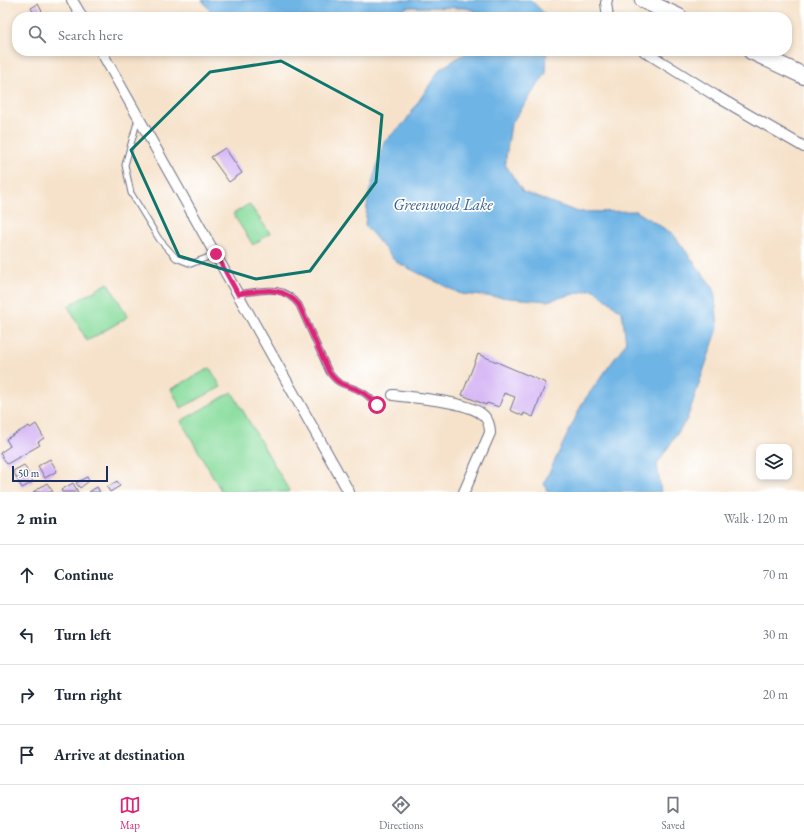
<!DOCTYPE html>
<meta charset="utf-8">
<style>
:root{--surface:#fff;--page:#f2f2f3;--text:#1f2937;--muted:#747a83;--line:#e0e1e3;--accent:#db2777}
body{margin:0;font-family:"EB Garamond",serif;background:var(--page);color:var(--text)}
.controls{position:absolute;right:12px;bottom:12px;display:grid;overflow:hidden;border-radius:8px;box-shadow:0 2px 6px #0003}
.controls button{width:36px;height:36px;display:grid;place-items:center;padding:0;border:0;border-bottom:1px solid var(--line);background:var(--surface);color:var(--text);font:20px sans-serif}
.scale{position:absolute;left:12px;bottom:10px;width:96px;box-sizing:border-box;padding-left:4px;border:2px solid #1b2f5e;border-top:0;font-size:11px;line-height:14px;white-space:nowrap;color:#1b2f5e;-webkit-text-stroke:3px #fff;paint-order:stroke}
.stop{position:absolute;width:12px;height:12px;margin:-9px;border:3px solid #db2777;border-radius:50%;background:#fff}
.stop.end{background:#db2777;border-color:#fff;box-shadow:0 1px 4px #0008}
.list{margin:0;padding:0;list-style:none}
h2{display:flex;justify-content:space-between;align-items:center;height:52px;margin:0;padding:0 16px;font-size:17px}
h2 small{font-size:13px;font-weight:400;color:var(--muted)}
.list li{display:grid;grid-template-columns:26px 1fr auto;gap:12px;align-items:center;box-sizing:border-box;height:60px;padding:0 16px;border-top:1px solid var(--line)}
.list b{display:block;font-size:15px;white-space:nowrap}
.list em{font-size:13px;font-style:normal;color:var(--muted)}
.icon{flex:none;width:22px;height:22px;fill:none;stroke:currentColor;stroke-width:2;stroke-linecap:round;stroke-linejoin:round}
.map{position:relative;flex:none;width:804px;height:492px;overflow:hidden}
.search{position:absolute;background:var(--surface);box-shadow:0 2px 6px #0003;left:12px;right:12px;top:12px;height:44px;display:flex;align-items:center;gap:10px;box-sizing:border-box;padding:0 14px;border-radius:16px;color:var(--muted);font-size:15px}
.sheet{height:292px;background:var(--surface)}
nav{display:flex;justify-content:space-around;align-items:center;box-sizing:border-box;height:56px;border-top:1px solid var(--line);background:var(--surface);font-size:11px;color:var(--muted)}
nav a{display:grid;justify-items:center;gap:2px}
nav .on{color:var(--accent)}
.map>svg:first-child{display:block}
</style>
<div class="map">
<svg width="804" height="492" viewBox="0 0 804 492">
<rect width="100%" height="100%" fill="#fff"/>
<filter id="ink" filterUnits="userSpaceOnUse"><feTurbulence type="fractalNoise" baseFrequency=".025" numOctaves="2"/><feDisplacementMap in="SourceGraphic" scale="8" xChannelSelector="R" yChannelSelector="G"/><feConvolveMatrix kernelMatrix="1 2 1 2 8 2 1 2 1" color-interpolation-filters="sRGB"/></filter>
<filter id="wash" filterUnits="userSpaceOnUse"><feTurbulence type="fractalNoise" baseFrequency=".012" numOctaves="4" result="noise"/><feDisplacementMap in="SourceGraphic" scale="16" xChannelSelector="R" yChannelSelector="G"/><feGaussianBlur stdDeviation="0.9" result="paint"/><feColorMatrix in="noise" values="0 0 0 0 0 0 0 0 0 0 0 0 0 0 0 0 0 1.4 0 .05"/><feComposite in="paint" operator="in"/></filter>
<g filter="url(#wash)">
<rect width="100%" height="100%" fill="#f6e2ca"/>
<g fill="#8add9f" stroke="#52867e">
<polygon points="249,204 270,233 253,245 233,214"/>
<polygon points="108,283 128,317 87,341 68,306"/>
<polygon points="210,368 221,387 181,408 171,389"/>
<polygon points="232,392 290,492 222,492 181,421"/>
</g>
<g fill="#6eb4e5" stroke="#4472a2">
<polygon points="202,0 531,0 548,17 492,17 466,8 407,7 394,17 217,17 211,12"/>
<polygon points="469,51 547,51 546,73 511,124 505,164 523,192 578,212 636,211 673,234 714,289 718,328 687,419 657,464 661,492 547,492 544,483 583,402 626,343 622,312 593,289 547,301 461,294 396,262 365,225 368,197 384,142 405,122 440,69"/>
</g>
<g id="blocks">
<g fill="#d4b4f4">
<polygon points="38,4 44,15 41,17 36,17 31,8"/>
<polygon points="225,148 242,173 229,182 211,157"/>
<polygon points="478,354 546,383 533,417 524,413 523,416 510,410 515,397 504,393 499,407 487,403 486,405 462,395"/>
<polygon points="36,424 44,438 38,442 40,445 7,464 0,453 10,446 6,439 29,426 30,428"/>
<polygon points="50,459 57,471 45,478 38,466"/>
<polygon points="24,465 33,482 22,488 13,471"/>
<polygon points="87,477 89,481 80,488 76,483"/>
<polygon points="117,481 120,486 110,492 107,487"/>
<polygon points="47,483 53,492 33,492"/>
<polygon points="73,483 78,492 62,492 61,490"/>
<polygon points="97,487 100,492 89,492"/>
</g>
</g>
</g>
<g filter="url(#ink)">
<use href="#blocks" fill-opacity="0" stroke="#686e84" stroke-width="1"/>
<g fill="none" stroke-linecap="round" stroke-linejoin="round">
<g stroke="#686e84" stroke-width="7">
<g id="lane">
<polyline points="138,119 125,165 131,193 159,239 176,258 191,264 216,254"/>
<path d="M238,294C262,291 282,283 299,305L329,372C341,389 347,383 362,392C368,395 372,400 377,405"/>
</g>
</g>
<g stroke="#686e84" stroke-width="12">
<g id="street">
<polyline points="72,0 82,17"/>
<polyline points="607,0 606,3 608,17"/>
<polyline points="101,51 349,492"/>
<polyline points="644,51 716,96 804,147"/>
<path d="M393,395C414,398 470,401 484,416C489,421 490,427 490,433L464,492"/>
</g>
</g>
<g stroke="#686e84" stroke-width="18">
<g id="primary">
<polyline points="643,0 679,17"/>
<polyline points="751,51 804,76"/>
</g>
</g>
<use href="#lane" stroke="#fff" stroke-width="5"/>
<use href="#street" stroke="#fff" stroke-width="10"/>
<use href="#primary" stroke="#fff" stroke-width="16"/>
</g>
</g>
<g fill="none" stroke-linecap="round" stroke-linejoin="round" filter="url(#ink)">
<path stroke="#db2777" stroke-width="5" d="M216,254L238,294C262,291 282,284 299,305L329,372C341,389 347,383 362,392C368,395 372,400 377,405"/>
</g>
<path fill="none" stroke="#0f766e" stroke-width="3" stroke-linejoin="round" d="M281,61L382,115L376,182L310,271L256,279L179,256L131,150L210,72Z"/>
<g text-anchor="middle" stroke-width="3.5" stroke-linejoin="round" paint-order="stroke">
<g font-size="16" font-style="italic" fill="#385e8d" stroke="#fff">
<text x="443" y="210">Greenwood Lake</text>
</g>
</g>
</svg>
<div class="controls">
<button><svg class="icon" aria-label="layers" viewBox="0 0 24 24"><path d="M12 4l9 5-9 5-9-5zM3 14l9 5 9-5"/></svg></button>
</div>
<div class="scale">50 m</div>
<div class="stop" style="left:377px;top:405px"></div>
<div class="stop end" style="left:216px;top:254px"></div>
<div class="search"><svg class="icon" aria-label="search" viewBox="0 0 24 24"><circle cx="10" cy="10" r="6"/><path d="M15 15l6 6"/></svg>Search here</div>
</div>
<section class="sheet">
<h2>2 min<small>Walk · 120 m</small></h2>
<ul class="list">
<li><svg class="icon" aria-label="ahead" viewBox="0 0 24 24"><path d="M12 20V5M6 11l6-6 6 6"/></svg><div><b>Continue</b></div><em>70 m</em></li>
<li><svg class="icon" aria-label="left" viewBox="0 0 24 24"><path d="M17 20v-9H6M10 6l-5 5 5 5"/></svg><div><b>Turn left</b></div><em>30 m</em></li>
<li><svg class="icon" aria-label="right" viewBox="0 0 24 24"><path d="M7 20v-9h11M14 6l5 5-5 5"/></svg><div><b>Turn right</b></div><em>20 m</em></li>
<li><svg class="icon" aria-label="arrive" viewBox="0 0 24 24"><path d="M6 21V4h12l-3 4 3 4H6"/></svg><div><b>Arrive at destination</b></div></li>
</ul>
</section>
<nav>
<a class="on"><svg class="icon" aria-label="map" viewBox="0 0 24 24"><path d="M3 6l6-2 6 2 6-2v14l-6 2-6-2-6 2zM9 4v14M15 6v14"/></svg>Map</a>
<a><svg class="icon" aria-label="directions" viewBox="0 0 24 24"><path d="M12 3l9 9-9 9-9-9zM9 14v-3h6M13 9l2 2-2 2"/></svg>Directions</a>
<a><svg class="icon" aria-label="saved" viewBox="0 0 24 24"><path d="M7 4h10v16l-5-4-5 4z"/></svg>Saved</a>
</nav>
